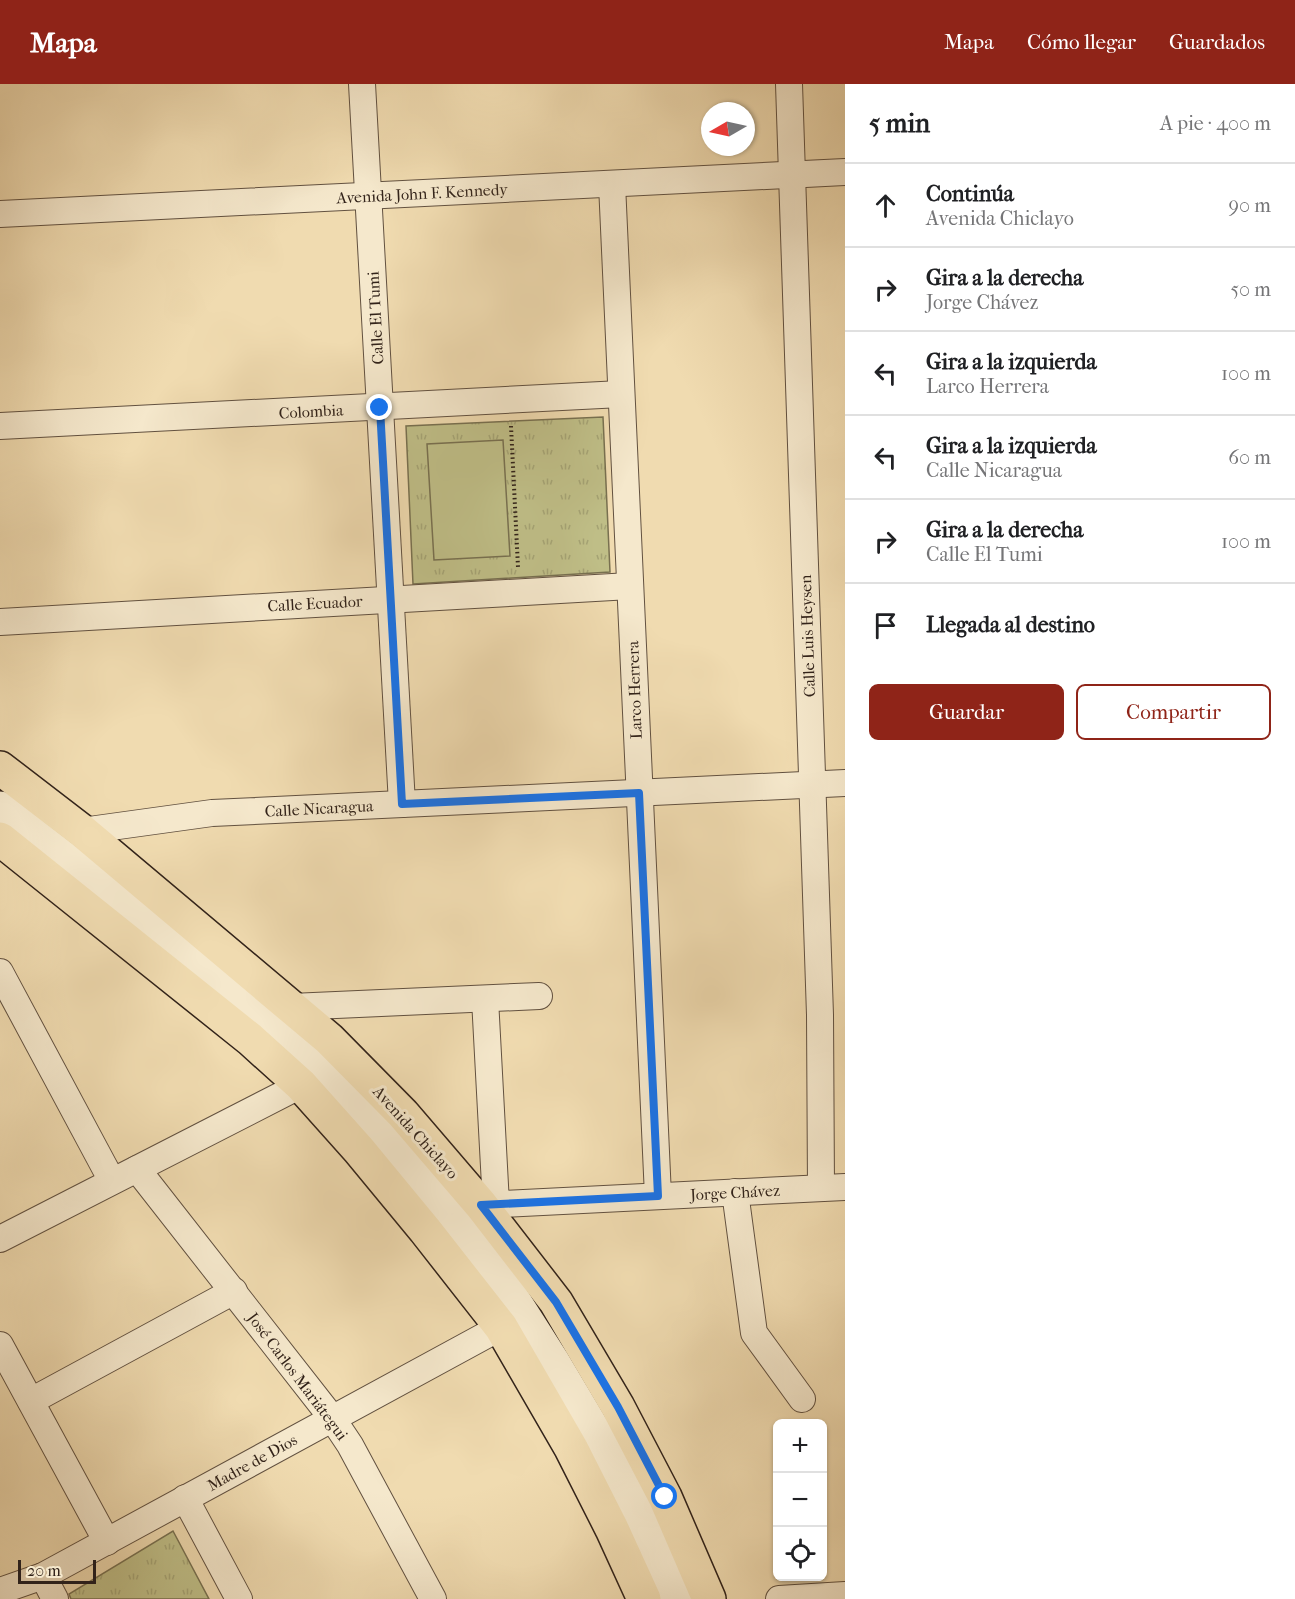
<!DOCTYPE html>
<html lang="es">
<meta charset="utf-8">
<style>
:root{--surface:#fff;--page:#f2f2f2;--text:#202124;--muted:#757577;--line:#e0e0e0;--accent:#8f2418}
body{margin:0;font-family:"IM FELL French Canon",serif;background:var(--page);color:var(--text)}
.controls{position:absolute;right:18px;bottom:18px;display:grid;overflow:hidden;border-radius:9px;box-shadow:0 2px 4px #0004}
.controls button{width:54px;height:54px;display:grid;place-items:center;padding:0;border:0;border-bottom:2px solid var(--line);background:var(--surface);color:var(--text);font:30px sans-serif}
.compass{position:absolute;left:701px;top:18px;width:54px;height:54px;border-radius:50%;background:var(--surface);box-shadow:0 2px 4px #0004;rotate:261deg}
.scale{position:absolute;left:18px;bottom:15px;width:78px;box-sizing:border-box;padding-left:6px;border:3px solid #32231a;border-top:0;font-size:16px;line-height:21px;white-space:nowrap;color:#32231a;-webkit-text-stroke:4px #f5e8cc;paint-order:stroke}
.stop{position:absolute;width:18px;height:18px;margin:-14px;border:4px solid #1a73e8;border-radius:50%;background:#fff}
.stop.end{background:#1a73e8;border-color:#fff;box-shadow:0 2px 6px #0008}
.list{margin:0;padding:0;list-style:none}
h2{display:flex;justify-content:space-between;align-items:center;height:78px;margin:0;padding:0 24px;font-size:26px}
h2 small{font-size:20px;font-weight:400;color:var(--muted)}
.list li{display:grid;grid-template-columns:39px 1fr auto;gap:18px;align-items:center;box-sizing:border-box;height:84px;padding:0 24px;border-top:2px solid var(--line)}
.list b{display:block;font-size:22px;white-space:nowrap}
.list p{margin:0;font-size:20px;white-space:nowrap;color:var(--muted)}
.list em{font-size:20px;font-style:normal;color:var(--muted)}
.actions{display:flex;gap:12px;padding:18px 24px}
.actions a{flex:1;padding:14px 0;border:2px solid var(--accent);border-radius:9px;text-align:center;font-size:21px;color:var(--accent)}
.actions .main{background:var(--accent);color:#fff}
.icon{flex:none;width:33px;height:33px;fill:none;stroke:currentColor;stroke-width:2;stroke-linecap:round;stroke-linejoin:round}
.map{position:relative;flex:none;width:845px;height:1515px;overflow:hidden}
header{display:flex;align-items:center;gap:36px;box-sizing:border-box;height:84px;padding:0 30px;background:var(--accent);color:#fff}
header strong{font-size:28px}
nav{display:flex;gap:33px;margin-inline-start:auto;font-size:21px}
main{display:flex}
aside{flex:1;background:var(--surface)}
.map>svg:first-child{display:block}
</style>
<header>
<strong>Mapa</strong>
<nav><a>Mapa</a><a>Cómo llegar</a><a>Guardados</a></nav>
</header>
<main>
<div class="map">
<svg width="845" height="1515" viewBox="0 0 845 1515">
<defs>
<pattern id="grass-tufts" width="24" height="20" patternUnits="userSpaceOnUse" patternTransform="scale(1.5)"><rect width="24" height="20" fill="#bfbe87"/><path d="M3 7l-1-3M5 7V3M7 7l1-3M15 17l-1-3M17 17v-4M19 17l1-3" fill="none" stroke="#a5a374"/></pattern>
</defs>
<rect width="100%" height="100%" fill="#f0dbb0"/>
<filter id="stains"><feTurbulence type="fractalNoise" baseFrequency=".00333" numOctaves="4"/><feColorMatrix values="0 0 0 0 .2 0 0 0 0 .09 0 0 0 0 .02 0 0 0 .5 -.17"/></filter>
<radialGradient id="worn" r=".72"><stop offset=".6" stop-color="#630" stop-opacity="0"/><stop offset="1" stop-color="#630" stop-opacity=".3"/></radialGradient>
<g fill="url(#grass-tufts)" stroke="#787050" stroke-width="1.5">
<polygon points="603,333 610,488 413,500 406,342"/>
<polygon points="173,1447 209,1515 71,1515 69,1510"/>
</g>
<polygon fill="#bfbe87" stroke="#787050" stroke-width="1.5" points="503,356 510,472 434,476 427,360"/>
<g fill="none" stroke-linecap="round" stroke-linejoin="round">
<g stroke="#625140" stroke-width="28">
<g id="street">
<polyline points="362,0 402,720"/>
<polyline points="789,0 820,931 821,1104"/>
<polyline points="612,100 658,1112"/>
<polyline points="0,130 845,88"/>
<polyline points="0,342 621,310"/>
<polyline points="0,538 630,502"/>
<polyline points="82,747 212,729 845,699"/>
<polyline points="0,888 112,1097"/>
<polyline points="485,915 496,1120"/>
<polyline points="291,923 539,912"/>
<polyline points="137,1085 332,1334 350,1361 433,1515"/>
<polyline points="735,1108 754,1249 802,1315"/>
<polyline points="481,1121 845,1103"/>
<polyline points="0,1155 301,1001"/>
<polyline points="0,1261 107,1458"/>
<polyline points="31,1317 234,1207"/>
<polyline points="185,1414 239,1515"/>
<polyline points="43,1492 55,1515"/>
<polyline points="0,1507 43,1492 501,1243"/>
<polyline points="779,1515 845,1511"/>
</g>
</g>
<g stroke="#32231a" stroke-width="36">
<polyline id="secondary" points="0,724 214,891 278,945 343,1005 398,1067 451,1130 501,1196 552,1276 605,1365 649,1453 675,1515"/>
</g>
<g stroke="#32231a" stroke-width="36">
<g id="primary">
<polyline points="0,684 82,747 329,955 403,1030 481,1121 556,1218 618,1323 665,1413 709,1515"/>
<polyline points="0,755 250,955 301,1001 359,1066 425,1146 501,1243 571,1364 612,1445 644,1515"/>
</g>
</g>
<polyline stroke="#32231a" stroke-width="4" stroke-dasharray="1.5 3" stroke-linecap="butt" points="511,342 518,483"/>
<use href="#street" stroke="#f5e8cc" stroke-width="26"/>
<use href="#secondary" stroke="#f5e8cc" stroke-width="33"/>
<use href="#primary" stroke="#f0dbb0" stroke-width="33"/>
</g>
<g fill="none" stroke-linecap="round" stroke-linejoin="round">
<polyline stroke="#1a73e8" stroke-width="8" points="380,324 402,720 639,709 658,1112 481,1121 556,1218 618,1323 665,1413"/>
</g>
<g text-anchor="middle" stroke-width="6" stroke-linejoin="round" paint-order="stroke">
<g font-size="16" fill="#32231a" stroke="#f5e8cc">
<text transform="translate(422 109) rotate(-3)" y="6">Avenida John F. Kennedy</text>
<text transform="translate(375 234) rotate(-93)" y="6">Calle El Tumi</text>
<text transform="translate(311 327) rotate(-3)" y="6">Colombia</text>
<text transform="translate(315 519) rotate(-3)" y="6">Calle Ecuador</text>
<text transform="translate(807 552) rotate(-92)" y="6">Calle Luis Heysen</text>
<text transform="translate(634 606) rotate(-92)" y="6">Larco Herrera</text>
<text transform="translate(319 724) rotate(-3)" y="6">Calle Nicaragua</text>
<text transform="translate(416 1048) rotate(48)" y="6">Avenida Chiclayo</text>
<text transform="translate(735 1108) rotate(-3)" y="6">Jorge Chávez</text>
<text transform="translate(298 1292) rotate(53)" y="6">José Carlos Mariátegui</text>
<text transform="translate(252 1378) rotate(-29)" y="6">Madre de Dios</text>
</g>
</g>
<rect width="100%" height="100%" filter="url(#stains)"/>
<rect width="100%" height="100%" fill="url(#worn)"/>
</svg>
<div class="controls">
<button>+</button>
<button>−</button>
<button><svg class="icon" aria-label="locate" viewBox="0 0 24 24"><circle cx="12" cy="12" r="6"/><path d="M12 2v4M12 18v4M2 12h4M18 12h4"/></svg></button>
</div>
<svg class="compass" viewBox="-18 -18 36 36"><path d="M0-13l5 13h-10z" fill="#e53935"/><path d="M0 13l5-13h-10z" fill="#757577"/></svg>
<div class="scale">20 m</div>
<div class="stop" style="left:665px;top:1413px"></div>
<div class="stop end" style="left:380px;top:324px"></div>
</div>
<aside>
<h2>5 min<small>A pie · 400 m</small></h2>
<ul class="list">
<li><svg class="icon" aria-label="ahead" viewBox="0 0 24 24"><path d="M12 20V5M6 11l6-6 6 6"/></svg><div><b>Continúa</b><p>Avenida Chiclayo</p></div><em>90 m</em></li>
<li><svg class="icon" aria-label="right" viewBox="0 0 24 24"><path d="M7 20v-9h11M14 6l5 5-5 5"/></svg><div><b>Gira a la derecha</b><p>Jorge Chávez</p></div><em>50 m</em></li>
<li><svg class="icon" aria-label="left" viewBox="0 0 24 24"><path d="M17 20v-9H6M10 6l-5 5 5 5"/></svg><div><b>Gira a la izquierda</b><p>Larco Herrera</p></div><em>100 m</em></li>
<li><svg class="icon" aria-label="left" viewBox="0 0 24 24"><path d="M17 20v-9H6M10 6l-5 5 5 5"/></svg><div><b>Gira a la izquierda</b><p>Calle Nicaragua</p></div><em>60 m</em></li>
<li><svg class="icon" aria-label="right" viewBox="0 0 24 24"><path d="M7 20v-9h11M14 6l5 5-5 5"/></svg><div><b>Gira a la derecha</b><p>Calle El Tumi</p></div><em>100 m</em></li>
<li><svg class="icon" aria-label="arrive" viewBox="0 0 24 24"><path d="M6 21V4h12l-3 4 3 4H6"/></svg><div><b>Llegada al destino</b></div></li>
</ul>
<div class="actions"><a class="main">Guardar</a><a>Compartir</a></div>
</aside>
</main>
